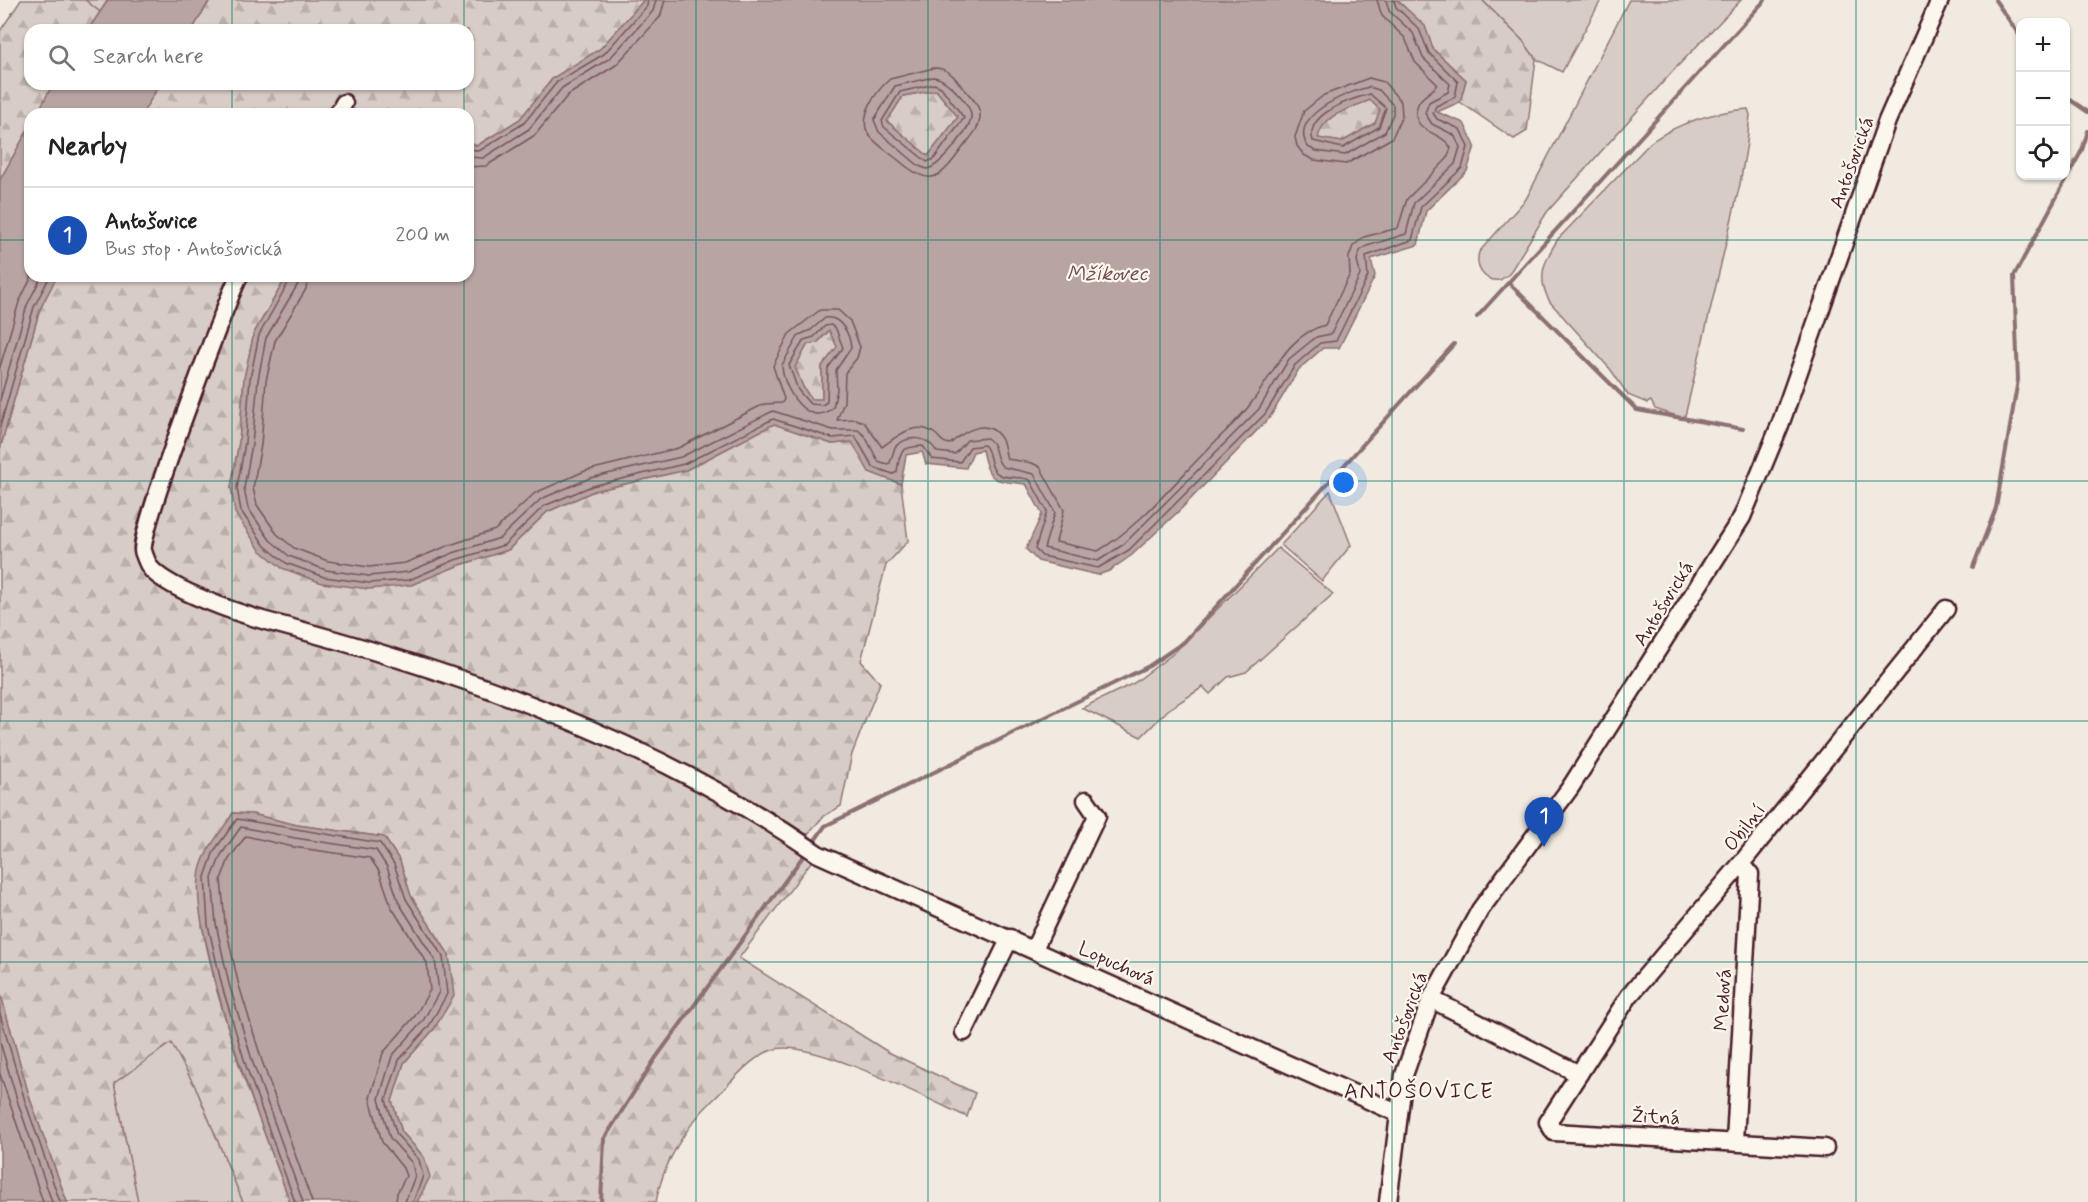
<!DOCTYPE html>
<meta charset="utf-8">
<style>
:root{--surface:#fff;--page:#f2f2f2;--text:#222;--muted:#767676;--line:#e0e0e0;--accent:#d93025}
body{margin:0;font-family:Mynerve,sans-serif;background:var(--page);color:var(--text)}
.controls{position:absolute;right:18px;top:18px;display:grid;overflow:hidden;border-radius:12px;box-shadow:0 2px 4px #0004}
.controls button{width:54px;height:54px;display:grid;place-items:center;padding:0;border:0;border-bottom:2px solid var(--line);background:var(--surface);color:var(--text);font:30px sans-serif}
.you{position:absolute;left:1344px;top:483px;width:21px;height:21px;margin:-15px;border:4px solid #fff;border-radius:50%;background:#1a73e8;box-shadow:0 0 0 9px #1a73e833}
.badge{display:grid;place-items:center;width:39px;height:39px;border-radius:50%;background:var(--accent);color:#fff;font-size:20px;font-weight:700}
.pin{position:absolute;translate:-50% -50px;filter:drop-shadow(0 2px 3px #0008)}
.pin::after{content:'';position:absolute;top:32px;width:21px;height:18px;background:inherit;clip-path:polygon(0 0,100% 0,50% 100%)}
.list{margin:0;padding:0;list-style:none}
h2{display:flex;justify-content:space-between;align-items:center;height:78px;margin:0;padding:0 24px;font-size:26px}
h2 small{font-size:20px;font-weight:400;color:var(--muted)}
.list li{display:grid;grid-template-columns:39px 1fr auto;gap:18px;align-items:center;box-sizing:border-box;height:96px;padding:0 24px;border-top:2px solid var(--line)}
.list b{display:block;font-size:22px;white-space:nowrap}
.list p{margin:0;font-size:20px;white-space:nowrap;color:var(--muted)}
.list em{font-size:20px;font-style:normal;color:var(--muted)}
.icon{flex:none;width:33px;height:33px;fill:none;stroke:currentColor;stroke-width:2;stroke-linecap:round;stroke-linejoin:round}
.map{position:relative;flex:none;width:2088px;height:1202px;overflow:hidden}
.search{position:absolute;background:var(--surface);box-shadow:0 2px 4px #0004;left:24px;top:24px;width:450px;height:66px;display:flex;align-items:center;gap:15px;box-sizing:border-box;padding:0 21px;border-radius:18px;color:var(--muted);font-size:22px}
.panel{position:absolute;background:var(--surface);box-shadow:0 2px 4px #0004;left:24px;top:108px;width:450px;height:174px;border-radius:18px}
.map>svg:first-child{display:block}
</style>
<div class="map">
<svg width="2088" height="1202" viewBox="0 0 2088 1202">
<defs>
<pattern id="forest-firs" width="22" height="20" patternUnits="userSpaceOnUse" patternTransform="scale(1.5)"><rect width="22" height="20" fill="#d8ccc6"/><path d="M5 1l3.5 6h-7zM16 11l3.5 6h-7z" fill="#bbafaa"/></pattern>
</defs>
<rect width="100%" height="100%" fill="#f0eae0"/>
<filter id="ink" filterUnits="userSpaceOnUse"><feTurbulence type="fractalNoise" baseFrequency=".0167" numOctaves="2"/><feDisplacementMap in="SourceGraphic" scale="12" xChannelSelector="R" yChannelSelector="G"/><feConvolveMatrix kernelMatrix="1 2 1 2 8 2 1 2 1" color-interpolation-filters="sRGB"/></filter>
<g filter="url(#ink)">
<g fill="#d8ccc6" stroke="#917678" stroke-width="1.5">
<polygon points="85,0 108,0 100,12"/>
<polygon points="1482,0 1601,0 1562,72 1536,59 1523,41"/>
<path d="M1629,0H1741L1673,71L1547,212L1509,274L1500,280C1483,282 1475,267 1479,252L1526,199Z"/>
<path d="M1748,109L1750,115L1747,143L1740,184L1685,416L1680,417L1655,409L1651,401L1647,403L1628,395L1611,370L1550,302C1536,278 1544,261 1558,239L1651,142C1680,122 1713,112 1748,109Z"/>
<polygon points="1330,491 1351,545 1322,581 1281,545"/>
<polygon points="1278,548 1333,594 1246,672 1228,677 1210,694 1203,687 1169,709 1141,737 1082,708 1134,683 1174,653"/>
<polygon points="171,1042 196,1088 243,1202 138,1202 114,1083"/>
</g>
<g fill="url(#forest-firs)" stroke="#917678" stroke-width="1.5">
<polygon points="21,0 85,0 100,12 88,30 30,30 30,84 53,84 37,114 30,114 30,126 0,180 0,31"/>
<polygon points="210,0 644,0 600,49 553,78 520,119 476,146 468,142 468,114 142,114 160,84 468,84 468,30 192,30"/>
<polygon points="1397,0 1482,0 1523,41 1536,59 1527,131 1514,139 1460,102 1466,80 1433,49 1424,26"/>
<polygon points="936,90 958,117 928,156 887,121 903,96"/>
<path d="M1370,100L1381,110L1375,123L1342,142L1317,138C1324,113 1349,109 1370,100Z"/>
<path d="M57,276H287L254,333L244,378L239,442L231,488L411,585L457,566L508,550L547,512L594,491L686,470L774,424L832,444L853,442L869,472L901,484L908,541L886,565L861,661L880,683L852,754L841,806L824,816L804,838L820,850L739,958L888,1052L975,1093L967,1117C930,1100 806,1036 772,1050C749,1058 730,1084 713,1100C686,1126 662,1165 656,1202H417L429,1177L424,1157L402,1132L392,1101L404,1063L434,1029L449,955L411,896L400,861L384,837L297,825L252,814L233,813L225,826L202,926L216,988L240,1068L290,1202H243L196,1088L171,1043L114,1083L138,1202H67L30,1099L0,992V449L40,309Z"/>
<polygon points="830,330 838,347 822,366 822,400 811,399 803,387 795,367 808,344 817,343"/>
</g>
<g fill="#b8a4a2" stroke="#8c6f72" stroke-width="1.5" fill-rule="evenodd">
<polygon points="108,0 210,0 192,30 88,30"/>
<path d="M644,0H1397L1425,26L1433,49L1466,80L1460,102L1437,112L1464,123L1475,146L1467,171L1426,211L1418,245L1371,259L1375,276L1339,348H1323L1299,369L1270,417L1182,508L1132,555L1109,571L1098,575L1038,561L1026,549L1042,514L1026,484C994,480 989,484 982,450L973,452L966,468L926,464L922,452L906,455L901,484L869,472L852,442L832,444L774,424L686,470L594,491L547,512L508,550L457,566L411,585L369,589L322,583L282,568L260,550L235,513L231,487L239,442L244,378L254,333L287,276H468V142L477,146L520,119L553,78L600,49ZM936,90L958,117L928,156L887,121L903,96ZM1370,100L1380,110L1375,123L1342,142L1318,138C1323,114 1349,109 1370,100ZM829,330L837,347L822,366V399H811L803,387L795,367L808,344L817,343Z"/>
<polygon points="53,84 160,84 142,114 37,114"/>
<polygon points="30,126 30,276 57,276 40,309 0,449 0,180"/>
<path d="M233,813L252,814L297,825L384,837L400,861L411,896L449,955L454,996L434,1029L404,1063L392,1101L402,1132L424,1157L430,1177L417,1202H290C260,1120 227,1039 209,954C203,930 196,902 199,877C201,853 221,833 233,813Z"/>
<polygon points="0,992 30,1099 67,1202 0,1202"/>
</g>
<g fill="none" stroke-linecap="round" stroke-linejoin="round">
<g stroke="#76545b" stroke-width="1.5">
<path d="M934,68C947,68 953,75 960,84C967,93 979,103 980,114C981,127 971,137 964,146C939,180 932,189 897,159C888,152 876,144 869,135C857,117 877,90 890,79Z"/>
<path d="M933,77C945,77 971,104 971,116C972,128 939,168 927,169L919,166L879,132L874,120L895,86Z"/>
<polygon points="1369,78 1384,82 1401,102 1402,116 1392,138 1346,164 1314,160 1304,155 1297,146 1295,137 1304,111 1324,95"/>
<polygon points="934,84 941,87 964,118 934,159 927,162 884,127 882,121 900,92"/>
<path d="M1369,87L1379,90L1393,105V114L1385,132L1345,155L1316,151L1308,147C1287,116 1347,92 1369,87Z"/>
<path d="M1370,94L1386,108L1379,127L1343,148L1313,141C1304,114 1351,99 1370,94Z"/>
<polyline points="468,148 479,151 524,123 557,82 604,54 647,6 648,0"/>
<polyline points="468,157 483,158 529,129 562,88 610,58 653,11 656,0"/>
<polyline points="468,167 486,166 535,135 568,95 616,65 660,17 665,0"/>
<path d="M292,276L259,335L250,379L245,443L237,488L241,511L265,546L286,563L324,577L369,583L409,580L455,560L504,545L544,506L592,486L684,464L773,419L832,438L855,436L873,467L893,474L897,472C900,451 900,447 923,446L932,459L960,462L970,447L984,445C993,453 987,469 1000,475C1009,479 1020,476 1030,480L1047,511L1035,549L1042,556L1098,568L1129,550L1265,414L1295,365L1320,343L1336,341L1368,276L1366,256L1412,240L1421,207L1462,168L1468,147L1460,129L1437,119L1433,113L1436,106L1455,97L1458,82L1429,53L1419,29L1396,7L1394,0"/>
<path d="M299,276L298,284L266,338L258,380L252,444L244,488L248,508L270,540L289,556L326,570L369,576L408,572L453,553L500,538L541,499L590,478L681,457L773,411L833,430H858L865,436L878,461L887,464L890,463L895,447C908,434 928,436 937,452L955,454L967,440L987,438C999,446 993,459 1003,467L1034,474L1055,512L1044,548L1098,561L1124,544L1259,409L1289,359L1316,337L1331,334L1360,275L1357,260L1360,251L1367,246L1406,234L1414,203L1455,164L1460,147L1454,135L1432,124L1425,113L1429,102L1448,92L1450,84L1423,58L1413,33L1389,11L1386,0"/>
<path d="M308,276L306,289L275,341L266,381L261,445L253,488L257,505L277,534L294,548L328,561L369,567L405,563L450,545L495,530L535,493L585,471L678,448L764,404L782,403L784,399L773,366L789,334L820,310H838L850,321L860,347L857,358L845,373L844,402L837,420L855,419L864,422L882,447C896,437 915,420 934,433C941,438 941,443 950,444C963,432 988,415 1002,440C1005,446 1005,453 1007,459L1032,463L1040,467L1064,510L1056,542L1098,551C1138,528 1175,482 1208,449C1222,434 1240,419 1252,402C1274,373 1287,335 1325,325L1350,274L1349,257L1353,246L1364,237L1398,228L1407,199L1447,159L1451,148C1443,131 1407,133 1418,104C1422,94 1434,92 1437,84L1415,62L1405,38L1382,16L1377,0"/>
<path d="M825,318C841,316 850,334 851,348L836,370L837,390L833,407C808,431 782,387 782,365L799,335L811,330Z"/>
<polygon points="831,325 836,329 843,348 828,368 827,402 822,405 810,404 798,390 789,365 804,340 814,337 825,326"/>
<polyline points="0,367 19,302 32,276"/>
<polyline points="0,400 27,305 42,276"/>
<polyline points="0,427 34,307 50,276"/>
<polyline points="0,1014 25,1101 60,1202"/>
<polyline points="0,1042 18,1103 52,1202"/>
<polyline points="0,1074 43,1202"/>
<polyline points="295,1202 246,1066 222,986 208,925 205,877 214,851 237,819 380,843 394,864 406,899 443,957 447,994 429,1026 399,1060 386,1100 397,1135 419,1160 423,1176 413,1202"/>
<polyline points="303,1202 253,1063 229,984 216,924 212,878 221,855 241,827 295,838 376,850 387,867 399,903 435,960 439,992 423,1021 392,1056 379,1099 390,1138 412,1163 415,1176 405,1202"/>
<polyline points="312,1202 262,1061 238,982 225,923 221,879 229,859 246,836 293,847 370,858 379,871 392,908 427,963 430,990 415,1016 383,1053 370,1098 382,1142 403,1168 406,1176 397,1193 396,1202"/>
</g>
<g stroke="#8c6f72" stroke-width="4">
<polyline points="1995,0 2020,36"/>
<polyline points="2066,97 2088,112"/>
<polyline points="1509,283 1637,410 1743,429"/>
<polyline points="1477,317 1765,0"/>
<polyline points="1973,567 1996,508 2018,380 2014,276 2082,150 2088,131"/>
<polyline points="813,843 825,826 1149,666 1184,642 1454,344"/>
<polyline points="601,1202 604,1139 655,1059 804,855"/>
</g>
<g stroke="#4a1f2b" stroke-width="21">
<g id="minor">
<polyline points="338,114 344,103"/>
<path d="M239,276C225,304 137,536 143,551C145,557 148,566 152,570C173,591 237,613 266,621C458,671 654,740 818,854L1397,1113"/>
<polyline points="1034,949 1097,816 1086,800"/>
<polyline points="1431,999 1579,1074"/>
<polyline points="964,1032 1010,938"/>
<polyline points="1735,1141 1750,874 1740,865"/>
<polyline points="1825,1148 1554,1132 1548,1122 1629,996 1740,865 1946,609"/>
<polyline points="1388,1202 1404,1075 1431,999 1480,910 1570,788 1742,517 1780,425 1887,121 1940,0"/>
</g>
</g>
<use href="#minor" stroke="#fbf7ec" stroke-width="16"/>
</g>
</g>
<path fill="none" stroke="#0f766e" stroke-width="1.5" stroke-opacity="0.55" d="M232,0V30M464,0V30M696,0V1202M928,0V1202M1160,0V1202M1392,0V1202M1624,0V1202M1856,0V1202M232,84V114M464,84V114M0,240H30M468,240H2088M232,276V1202M464,276V1202M0,481H2088M0,721H2088M0,962H2088"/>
<g text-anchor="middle" stroke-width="4.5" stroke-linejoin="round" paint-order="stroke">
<g font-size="20" fill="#4a1f2b" stroke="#fbf7ec">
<text transform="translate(1851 162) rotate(-70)" y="7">Antošovická</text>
<text transform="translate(1663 603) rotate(-58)" y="7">Antošovická</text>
<text transform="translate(1744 827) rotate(-52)" y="7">Obilní</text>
<text transform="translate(1117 963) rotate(24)" y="7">Lopuchová</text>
<text transform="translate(1722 1000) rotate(-87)" y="7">Medová</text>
<text transform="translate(1404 1017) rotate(-69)" y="7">Antošovická</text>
<text transform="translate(1656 1116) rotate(3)" y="7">Žitná</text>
</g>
<g font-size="21" font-style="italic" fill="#704e55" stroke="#fbf7ec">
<text x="1107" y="280">Mžíkovec</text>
</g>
<g font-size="22" letter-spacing="1.5" fill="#4a1f2b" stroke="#fbf7ec">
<text x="1419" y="1098">ANTOŠOVICE</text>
</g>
</g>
</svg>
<div class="controls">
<button>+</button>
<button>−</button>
<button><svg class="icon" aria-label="locate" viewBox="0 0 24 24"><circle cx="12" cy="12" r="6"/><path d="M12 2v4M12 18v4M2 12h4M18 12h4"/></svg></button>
</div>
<div class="you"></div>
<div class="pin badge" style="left:1544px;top:847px;background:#1a4fb4">1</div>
<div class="search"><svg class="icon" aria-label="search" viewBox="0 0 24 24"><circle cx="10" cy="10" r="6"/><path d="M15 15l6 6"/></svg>Search here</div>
<section class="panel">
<h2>Nearby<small></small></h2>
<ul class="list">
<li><span class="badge" style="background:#1a4fb4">1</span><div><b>Antošovice</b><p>Bus stop · Antošovická</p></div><em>200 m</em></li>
</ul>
</section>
</div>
